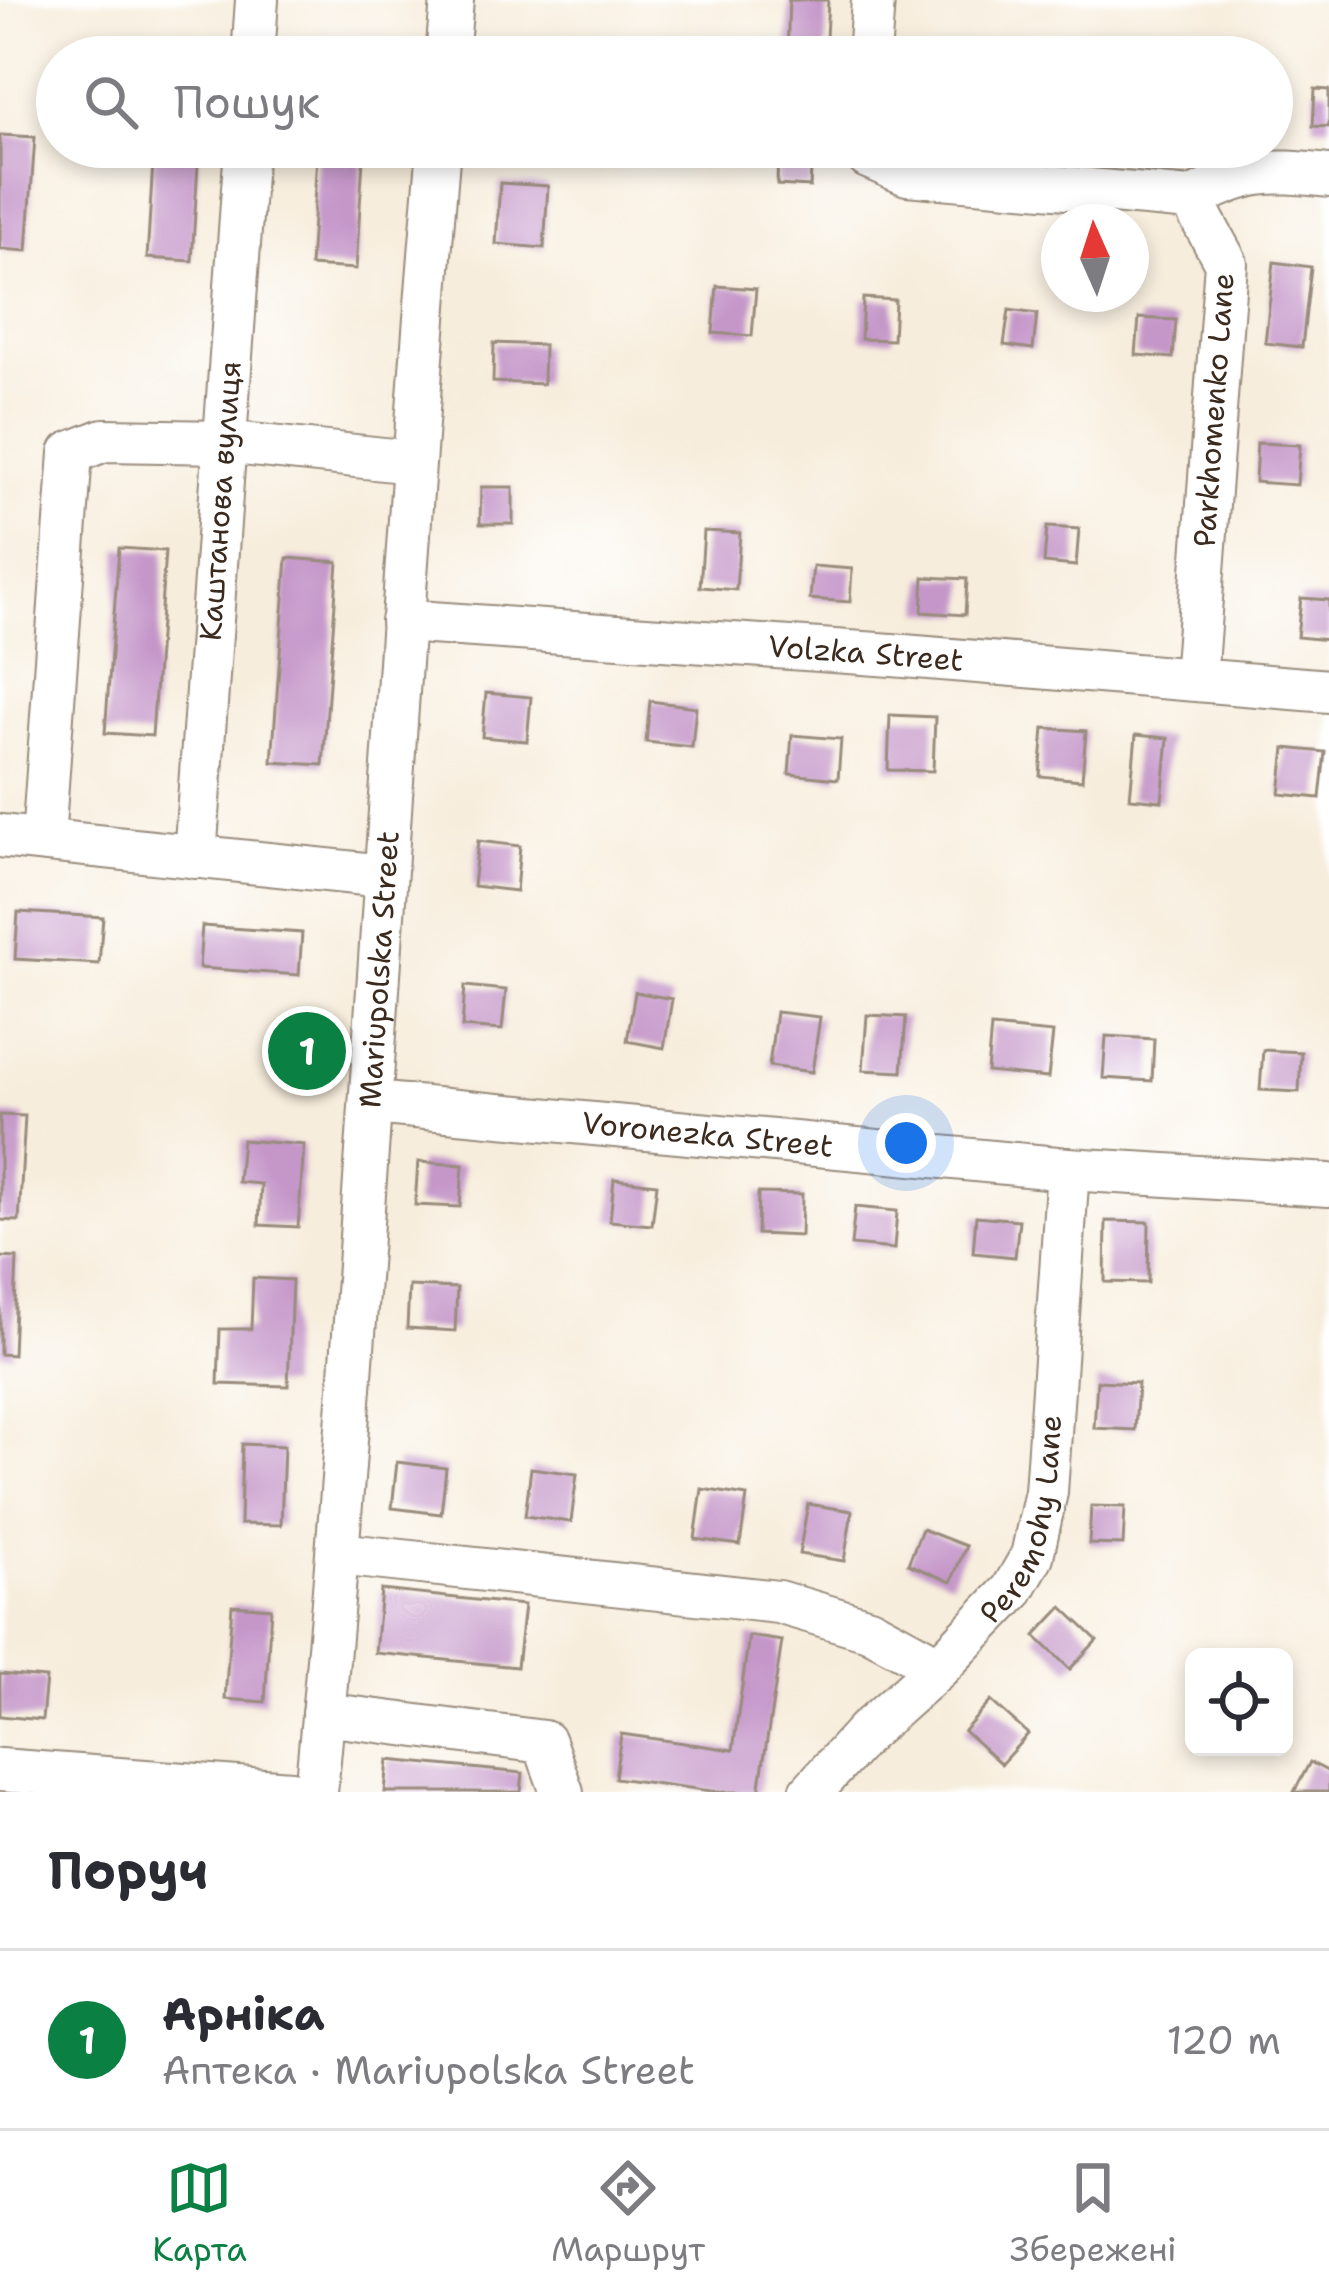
<!DOCTYPE html>
<html lang="uk">
<meta charset="utf-8">
<style>
:root{--surface:#fff;--page:#f2f2f3;--text:#2b2b33;--muted:#7c7c81;--line:#e1e1e2;--accent:#0b8043}
body{margin:0;font-family:"Shantell Sans",sans-serif;background:var(--page);color:var(--text)}
.controls{position:absolute;right:36px;bottom:36px;display:grid;overflow:hidden;border-radius:18px;box-shadow:0 6px 18px #0003}
.controls button{width:108px;height:108px;display:grid;place-items:center;padding:0;border:0;border-bottom:3px solid var(--line);background:var(--surface);color:var(--text);font:60px sans-serif}
.compass{position:absolute;left:1041px;top:204px;width:108px;height:108px;border-radius:50%;background:var(--surface);box-shadow:0 6px 18px #0003;rotate:357deg}
.you{position:absolute;left:906px;top:1143px;width:42px;height:42px;margin:-30px;border:9px solid #fff;border-radius:50%;background:#1a73e8;box-shadow:0 0 0 18px #1a73e833}
.badge{display:grid;place-items:center;width:78px;height:78px;border-radius:50%;background:var(--accent);color:#fff;font-size:39px;font-weight:700}
.pin{position:absolute;translate:-50% -50%;border:6px solid #fff;box-shadow:0 3px 12px #0006}
.list{margin:0;padding:0;list-style:none}
h2{display:flex;justify-content:space-between;align-items:center;height:156px;margin:0;padding:0 48px;font-size:51px}
h2 small{font-size:39px;font-weight:400;color:var(--muted)}
.list li{display:grid;grid-template-columns:78px 1fr auto;gap:36px;align-items:center;box-sizing:border-box;height:180px;padding:0 48px;border-top:3px solid var(--line)}
.list b{display:block;font-size:45px;white-space:nowrap}
.list p{margin:0;font-size:39px;white-space:nowrap;color:var(--muted)}
.list em{font-size:39px;font-style:normal;color:var(--muted)}
.icon{flex:none;width:66px;height:66px;fill:none;stroke:currentColor;stroke-width:2;stroke-linecap:round;stroke-linejoin:round}
.map{position:relative;flex:none;width:1329px;height:1792px;overflow:hidden}
.search{position:absolute;background:var(--surface);box-shadow:0 6px 18px #0003;left:36px;right:36px;top:36px;height:132px;display:flex;align-items:center;gap:30px;box-sizing:border-box;padding:0 42px;border-radius:66px;color:var(--muted);font-size:45px}
.sheet{height:336px;background:var(--surface)}
nav{display:flex;justify-content:space-around;align-items:center;box-sizing:border-box;height:168px;border-top:3px solid var(--line);background:var(--surface);font-size:33px;color:var(--muted)}
nav a{display:grid;justify-items:center;gap:6px}
nav .on{color:var(--accent)}
.map>svg:first-child{display:block}
</style>
<div class="map">
<svg width="1329" height="1792" viewBox="0 0 1329 1792">
<rect width="100%" height="100%" fill="#fff"/>
<filter id="ink" filterUnits="userSpaceOnUse"><feTurbulence type="fractalNoise" baseFrequency=".00833" numOctaves="2"/><feDisplacementMap in="SourceGraphic" scale="24" xChannelSelector="R" yChannelSelector="G"/><feConvolveMatrix kernelMatrix="1 2 1 2 8 2 1 2 1" color-interpolation-filters="sRGB"/></filter>
<filter id="wash" filterUnits="userSpaceOnUse"><feTurbulence type="fractalNoise" baseFrequency=".004" numOctaves="4" result="noise"/><feDisplacementMap in="SourceGraphic" scale="48" xChannelSelector="R" yChannelSelector="G"/><feGaussianBlur stdDeviation="2.7" result="paint"/><feColorMatrix in="noise" values="0 0 0 0 0 0 0 0 0 0 0 0 0 0 0 0 0 1.4 0 .05"/><feComposite in="paint" operator="in"/></filter>
<g filter="url(#wash)">
<rect width="100%" height="100%" fill="#f7eddc"/>
<g id="blocks">
<g fill="#c597c9">
<polygon points="789,0 828,0 825,57 787,57"/>
<polygon points="1315,89 1329,90 1329,127 1313,126"/>
<polygon points="0,135 35,137 27,251 0,249"/>
<polygon points="154,147 199,148 192,261 147,258"/>
<polygon points="778,150 812,151 810,187 777,185"/>
<polygon points="317,156 363,159 356,269 310,266"/>
<polygon points="500,183 548,186 544,248 496,244"/>
<polygon points="1274,262 1311,267 1302,347 1265,343"/>
<polygon points="717,286 756,289 752,336 713,333"/>
<polygon points="863,298 895,300 893,340 861,339"/>
<polygon points="1009,310 1037,314 1033,349 1004,345"/>
<polygon points="1139,318 1176,320 1173,358 1136,355"/>
<polygon points="494,343 544,345 543,384 493,382"/>
<polygon points="1257,443 1300,445 1297,485 1255,482"/>
<polygon points="481,487 513,487 513,524 480,524"/>
<polygon points="1047,527 1079,529 1076,566 1044,563"/>
<polygon points="704,531 740,533 736,590 700,587"/>
<polygon points="119,548 165,551 152,736 105,733"/>
<polygon points="287,558 338,562 323,765 272,762"/>
<polygon points="813,566 852,569 850,602 810,599"/>
<polygon points="924,577 967,579 965,615 922,612"/>
<polygon points="1301,598 1329,600 1329,640 1297,637"/>
<polygon points="486,693 531,697 527,741 482,737"/>
<polygon points="650,701 696,707 692,747 646,742"/>
<polygon points="890,715 935,717 933,771 888,770"/>
<polygon points="1044,728 1086,731 1082,780 1040,776"/>
<polygon points="792,735 841,739 838,779 789,774"/>
<polygon points="1136,735 1168,738 1162,801 1130,798"/>
<polygon points="1285,748 1325,752 1320,798 1280,794"/>
<polygon points="478,841 520,846 516,891 473,886"/>
<polygon points="18,912 103,917 99,964 15,959"/>
<polygon points="202,926 302,933 299,975 199,968"/>
<polygon points="465,986 506,990 502,1030 462,1027"/>
<polygon points="635,992 672,999 664,1048 627,1041"/>
<polygon points="776,1012 820,1017 812,1072 769,1066"/>
<polygon points="867,1015 906,1017 902,1072 863,1070"/>
<polygon points="991,1027 1053,1033 1048,1078 987,1072"/>
<polygon points="1106,1036 1154,1039 1152,1081 1103,1078"/>
<polygon points="1263,1050 1301,1052 1299,1092 1260,1090"/>
<polygon points="0,1115 25,1116 19,1221 0,1220"/>
<polygon points="242,1140 304,1145 298,1227 259,1225 261,1184 238,1182"/>
<polygon points="418,1162 463,1165 460,1207 415,1205"/>
<polygon points="614,1179 657,1184 652,1225 610,1221"/>
<polygon points="758,1193 802,1194 801,1236 757,1234"/>
<polygon points="855,1207 897,1211 894,1249 851,1245"/>
<polygon points="976,1216 1019,1220 1015,1257 973,1253"/>
<polygon points="1106,1221 1149,1222 1148,1283 1105,1282"/>
<polygon points="0,1257 17,1258 13,1355 0,1354"/>
<polygon points="253,1278 292,1280 288,1386 218,1384 220,1329 251,1329"/>
<polygon points="409,1286 457,1288 455,1331 407,1328"/>
<polygon points="1097,1381 1138,1383 1135,1430 1094,1428"/>
<polygon points="242,1444 284,1446 281,1525 240,1524"/>
<polygon points="397,1462 446,1468 441,1514 392,1508"/>
<polygon points="531,1468 577,1474 571,1522 525,1516"/>
<polygon points="702,1489 747,1496 740,1545 695,1539"/>
<polygon points="808,1504 852,1511 844,1561 799,1554"/>
<polygon points="1091,1506 1125,1507 1123,1545 1089,1544"/>
<polygon points="922,1529 966,1546 951,1582 908,1564"/>
<polygon points="381,1590 524,1605 517,1667 375,1653"/>
<polygon points="232,1605 271,1608 265,1702 225,1699"/>
<polygon points="1062,1607 1097,1640 1070,1669 1035,1636"/>
<polygon points="749,1636 782,1641 759,1792 719,1792 615,1778 621,1734 733,1750"/>
<polygon points="0,1674 46,1678 42,1720 0,1716"/>
<polygon points="991,1701 1028,1734 1001,1764 964,1731"/>
<polygon points="388,1760 523,1773 521,1792 385,1792"/>
<polygon points="1310,1762 1329,1772 1329,1792 1294,1792"/>
</g>
</g>
</g>
<g filter="url(#ink)">
<use href="#blocks" fill-opacity="0" stroke="#998c7d" stroke-width="3"/>
<g fill="none" stroke-linecap="round" stroke-linejoin="round">
<g stroke="#998c7d" stroke-width="46">
<g id="minor">
<polyline points="253,57 257,0"/>
<polyline points="447,57 452,0"/>
<polyline points="869,57 873,0"/>
<polyline points="864,147 868,157 907,174 1191,199 1226,263 1195,679"/>
<path d="M1191,199C1248,170 1266,169 1329,176"/>
<path id="s1" d="M402,621L892,655L1329,691"/>
<polyline points="0,836 384,876"/>
<polyline points="43,840 71,453 104,440 224,442 412,462"/>
<path id="s2" d="M195,857L246,147"/>
<path id="s3" d="M373,1103L1068,1169L1329,1185"/>
<polyline points="338,1554 778,1602 869,1629 939,1667"/>
<polyline points="323,1714 544,1742 562,1792"/>
<polyline points="0,1770 291,1792"/>
<path id="s4" d="M316,1792C368,1244 392,695 439,147"/>
<path id="s5" d="M811,1792L866,1732L939,1667L1012,1591L1032,1556L1046,1492L1068,1169"/>
</g>
</g>
<use href="#minor" stroke="#fff" stroke-width="42"/>
</g>
</g>
<g text-anchor="middle" stroke-width="9" stroke-linejoin="round" paint-order="stroke">
<g font-size="30" fill="#3b2a1e" stroke="#fff">
<text transform="translate(1214 410) rotate(-86)" y="10">Parkhomenko Lane</text>
<text dy="10" stroke="none"><textPath href="#s2" startOffset="357">Каштанова вулиця</textPath></text>
<text dy="10" stroke="none"><textPath href="#s1" startOffset="465">Volzka Street</textPath></text>
<text dy="10" stroke="none"><textPath href="#s4" startOffset="825">Mariupolska Street</textPath></text>
<text dy="10" stroke="none"><textPath href="#s3" startOffset="336">Voronezka Street</textPath></text>
<text dy="10" stroke="none"><textPath href="#s5" startOffset="357">Peremohy Lane</textPath></text>
</g>
</g>
</svg>
<div class="controls">
<button><svg class="icon" aria-label="locate" viewBox="0 0 24 24"><circle cx="12" cy="12" r="6"/><path d="M12 2v4M12 18v4M2 12h4M18 12h4"/></svg></button>
</div>
<svg class="compass" viewBox="-18 -18 36 36"><path d="M0-13l5 13h-10z" fill="#e53935"/><path d="M0 13l5-13h-10z" fill="#7c7c81"/></svg>
<div class="you"></div>
<div class="pin badge" style="left:307px;top:1051px">1</div>
<div class="search"><svg class="icon" aria-label="search" viewBox="0 0 24 24"><circle cx="10" cy="10" r="6"/><path d="M15 15l6 6"/></svg>Пошук</div>
</div>
<section class="sheet">
<h2>Поруч<small></small></h2>
<ul class="list">
<li><span class="badge">1</span><div><b>Арніка</b><p>Аптека · Mariupolska Street</p></div><em>120 m</em></li>
</ul>
</section>
<nav>
<a class="on"><svg class="icon" aria-label="map" viewBox="0 0 24 24"><path d="M3 6l6-2 6 2 6-2v14l-6 2-6-2-6 2zM9 4v14M15 6v14"/></svg>Карта</a>
<a><svg class="icon" aria-label="directions" viewBox="0 0 24 24"><path d="M12 3l9 9-9 9-9-9zM9 14v-3h6M13 9l2 2-2 2"/></svg>Маршрут</a>
<a><svg class="icon" aria-label="saved" viewBox="0 0 24 24"><path d="M7 4h10v16l-5-4-5 4z"/></svg>Збережені</a>
</nav>
